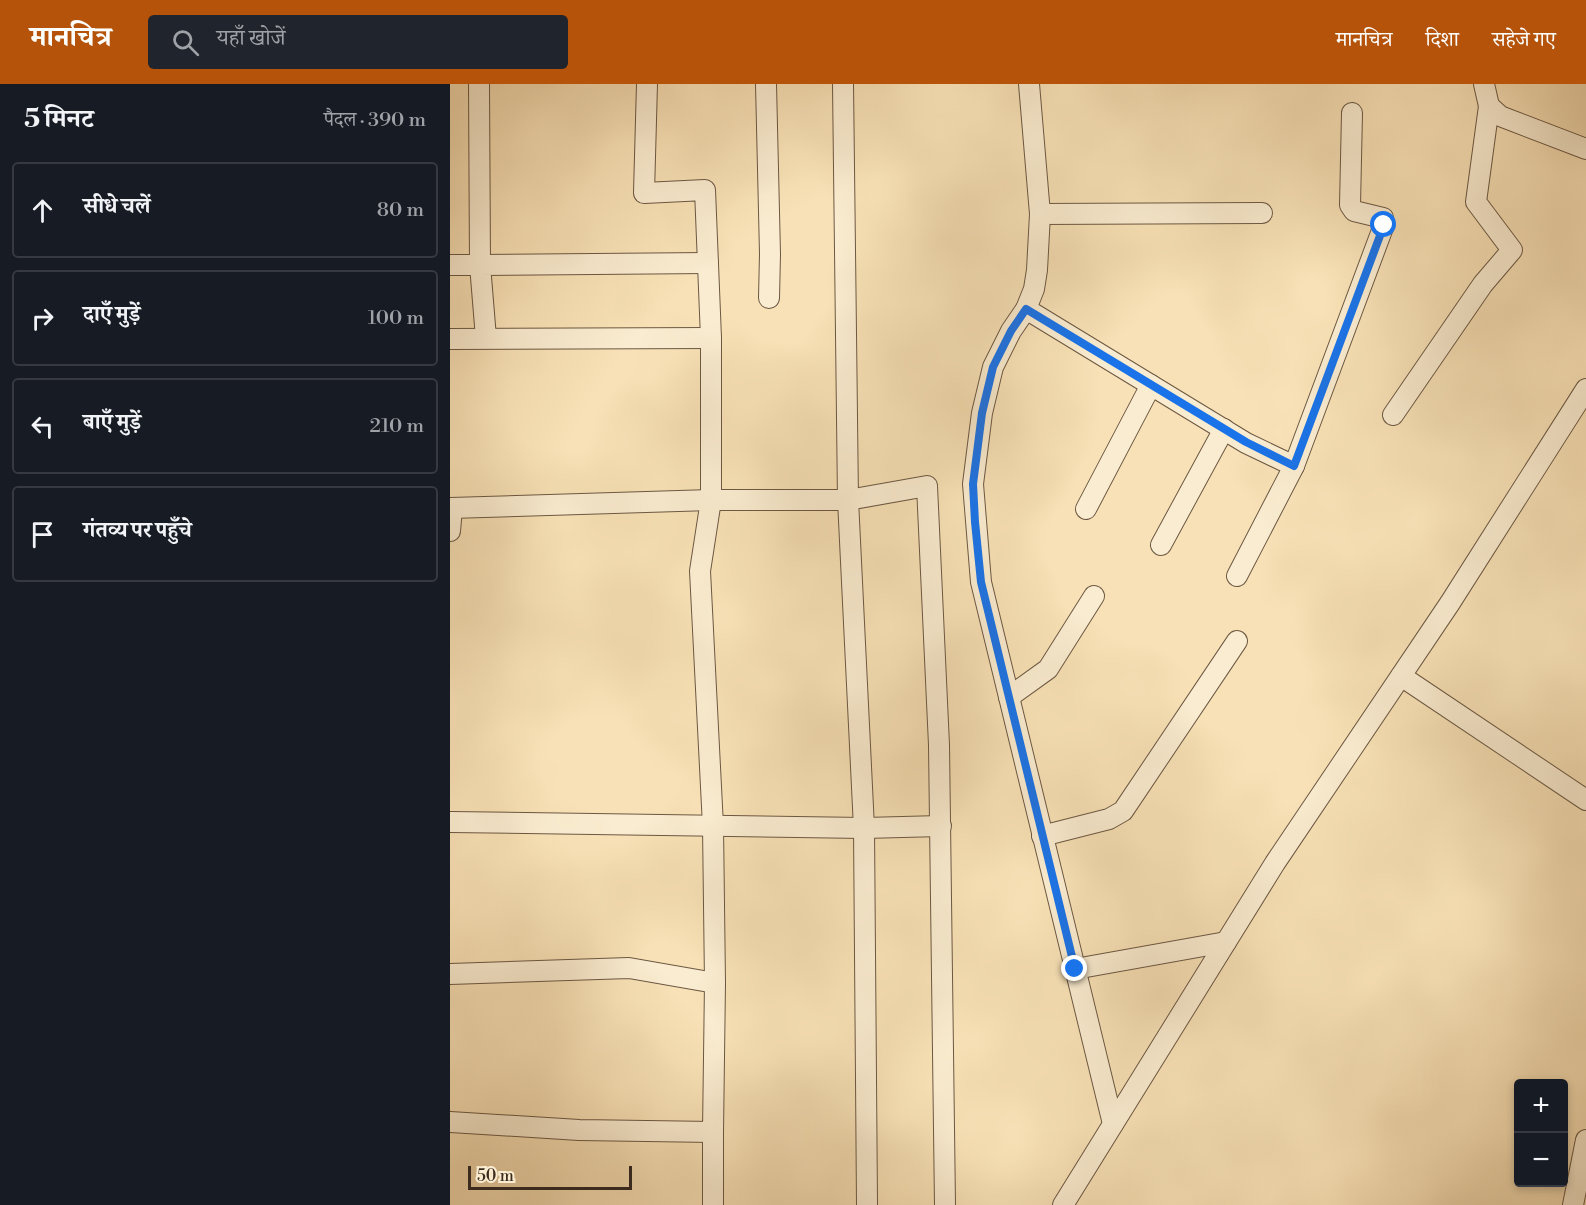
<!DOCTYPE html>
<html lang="hi">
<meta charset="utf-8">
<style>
:root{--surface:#171b24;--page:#20242c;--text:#f1f3f6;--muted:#9ea1a6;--line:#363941;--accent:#b45309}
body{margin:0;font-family:"Libre Bodoni","Noto Serif Devanagari",serif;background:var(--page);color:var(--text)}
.controls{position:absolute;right:18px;bottom:18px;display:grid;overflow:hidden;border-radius:6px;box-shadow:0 3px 9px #0003}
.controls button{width:54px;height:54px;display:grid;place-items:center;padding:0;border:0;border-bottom:2px solid var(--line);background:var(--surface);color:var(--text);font:30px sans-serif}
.scale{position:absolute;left:18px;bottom:15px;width:164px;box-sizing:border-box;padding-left:6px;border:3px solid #3d2b1d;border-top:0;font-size:16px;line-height:21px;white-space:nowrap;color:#3d2b1d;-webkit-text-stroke:4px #faecd0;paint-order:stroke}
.stop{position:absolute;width:18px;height:18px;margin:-14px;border:4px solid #1a73e8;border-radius:50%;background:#fff}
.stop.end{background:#1a73e8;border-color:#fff;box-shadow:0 2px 6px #0008}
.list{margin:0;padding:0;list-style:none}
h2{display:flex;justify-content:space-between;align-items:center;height:78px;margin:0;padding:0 24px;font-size:26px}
h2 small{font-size:20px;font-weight:400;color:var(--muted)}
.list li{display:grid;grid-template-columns:39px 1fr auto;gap:18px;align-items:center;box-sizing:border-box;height:96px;margin:0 12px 12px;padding:0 12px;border:2px solid var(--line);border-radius:6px}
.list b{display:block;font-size:22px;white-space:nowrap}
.list em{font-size:20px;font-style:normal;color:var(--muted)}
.icon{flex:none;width:33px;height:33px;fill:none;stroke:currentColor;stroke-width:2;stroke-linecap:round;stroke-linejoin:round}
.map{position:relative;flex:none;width:1136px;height:1121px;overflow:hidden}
header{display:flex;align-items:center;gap:36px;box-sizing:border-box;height:84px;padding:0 30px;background:var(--accent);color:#fff}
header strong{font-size:28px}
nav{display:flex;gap:33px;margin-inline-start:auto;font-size:21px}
.search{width:420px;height:54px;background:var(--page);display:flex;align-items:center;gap:15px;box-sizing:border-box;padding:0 21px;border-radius:6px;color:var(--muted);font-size:22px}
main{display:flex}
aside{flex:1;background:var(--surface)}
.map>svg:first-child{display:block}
</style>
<header>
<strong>मानचित्र</strong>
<div class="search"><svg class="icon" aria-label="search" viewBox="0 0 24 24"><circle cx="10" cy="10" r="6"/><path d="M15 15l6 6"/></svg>यहाँ खोजें</div>
<nav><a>मानचित्र</a><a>दिशा</a><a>सहेजे गए</a></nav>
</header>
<main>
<aside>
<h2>5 मिनट<small>पैदल · 390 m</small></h2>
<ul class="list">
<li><svg class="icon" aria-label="ahead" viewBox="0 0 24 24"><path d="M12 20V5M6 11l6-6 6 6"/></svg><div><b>सीधे चलें</b></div><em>80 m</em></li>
<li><svg class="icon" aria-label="right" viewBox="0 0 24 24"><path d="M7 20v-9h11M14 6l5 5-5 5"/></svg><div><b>दाएँ मुड़ें</b></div><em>100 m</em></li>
<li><svg class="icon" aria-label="left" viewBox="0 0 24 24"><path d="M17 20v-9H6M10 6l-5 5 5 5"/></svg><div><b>बाएँ मुड़ें</b></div><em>210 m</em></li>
<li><svg class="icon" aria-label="arrive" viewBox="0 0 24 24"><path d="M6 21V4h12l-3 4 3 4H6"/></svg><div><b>गंतव्य पर पहुँचे</b></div></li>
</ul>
</aside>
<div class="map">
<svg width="1136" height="1121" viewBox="0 0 1136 1121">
<rect width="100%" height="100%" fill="#f8e1b6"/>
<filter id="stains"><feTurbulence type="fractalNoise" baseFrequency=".00333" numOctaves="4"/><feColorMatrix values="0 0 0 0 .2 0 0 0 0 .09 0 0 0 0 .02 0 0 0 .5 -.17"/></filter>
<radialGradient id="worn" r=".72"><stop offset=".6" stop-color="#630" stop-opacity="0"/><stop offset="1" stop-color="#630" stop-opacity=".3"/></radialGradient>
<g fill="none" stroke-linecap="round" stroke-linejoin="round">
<g stroke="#6c5843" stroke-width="22">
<g id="street">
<polyline points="316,0 320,170 319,214"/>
<polyline points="579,0 590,130 587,186 584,205 576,225 561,247 543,283 532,329 523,400 531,498 663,1040"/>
<polyline points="1034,0 1039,22 1050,32 1136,65"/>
<polyline points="590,130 812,129"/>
<polyline points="0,181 30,181 29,0"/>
<polyline points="576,225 796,359 844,382"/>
<polyline points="36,254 30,181 258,179"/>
<polyline points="0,255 261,254"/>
<polyline points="943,331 1033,200 1062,166 1026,118 1039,22"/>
<polyline points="0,424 261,416 398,416 393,0"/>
<polyline points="636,425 701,301"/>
<polyline points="0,447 2,424"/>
<polyline points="711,461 774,345"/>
<polyline points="787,492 844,382 934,141 933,134 904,127 900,121 902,29"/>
<polyline points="951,592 1136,716"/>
<polyline points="559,613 598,585 644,512"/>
<polyline points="0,738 414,744 491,742"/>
<polyline points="592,752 659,735 673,727 787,557"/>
<polyline points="625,885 776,858"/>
<polyline points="0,890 179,884 265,899"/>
<polyline points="0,1038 129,1046 263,1048 265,899 263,742 250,487 261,416 261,254 255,106 194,109 197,0"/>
<polyline points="263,1048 263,1121"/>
<polyline points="417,1121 414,744 398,416 477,402 489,661 495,1121"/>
<polyline points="613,1121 825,779 1000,519 1136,305"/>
<polyline points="1123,1121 1136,1056"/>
</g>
</g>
<use href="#street" stroke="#faecd0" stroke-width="20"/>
</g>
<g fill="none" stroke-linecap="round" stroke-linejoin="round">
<polyline stroke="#1a73e8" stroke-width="8" points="625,885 531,498 525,438 523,400 532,329 543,283 561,247 576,225 796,358 844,382 934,141"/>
</g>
<rect width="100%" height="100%" filter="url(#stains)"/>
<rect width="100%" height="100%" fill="url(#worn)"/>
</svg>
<div class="controls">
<button>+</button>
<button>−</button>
</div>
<div class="scale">50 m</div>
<div class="stop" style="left:934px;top:141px"></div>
<div class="stop end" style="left:625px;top:885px"></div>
</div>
</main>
